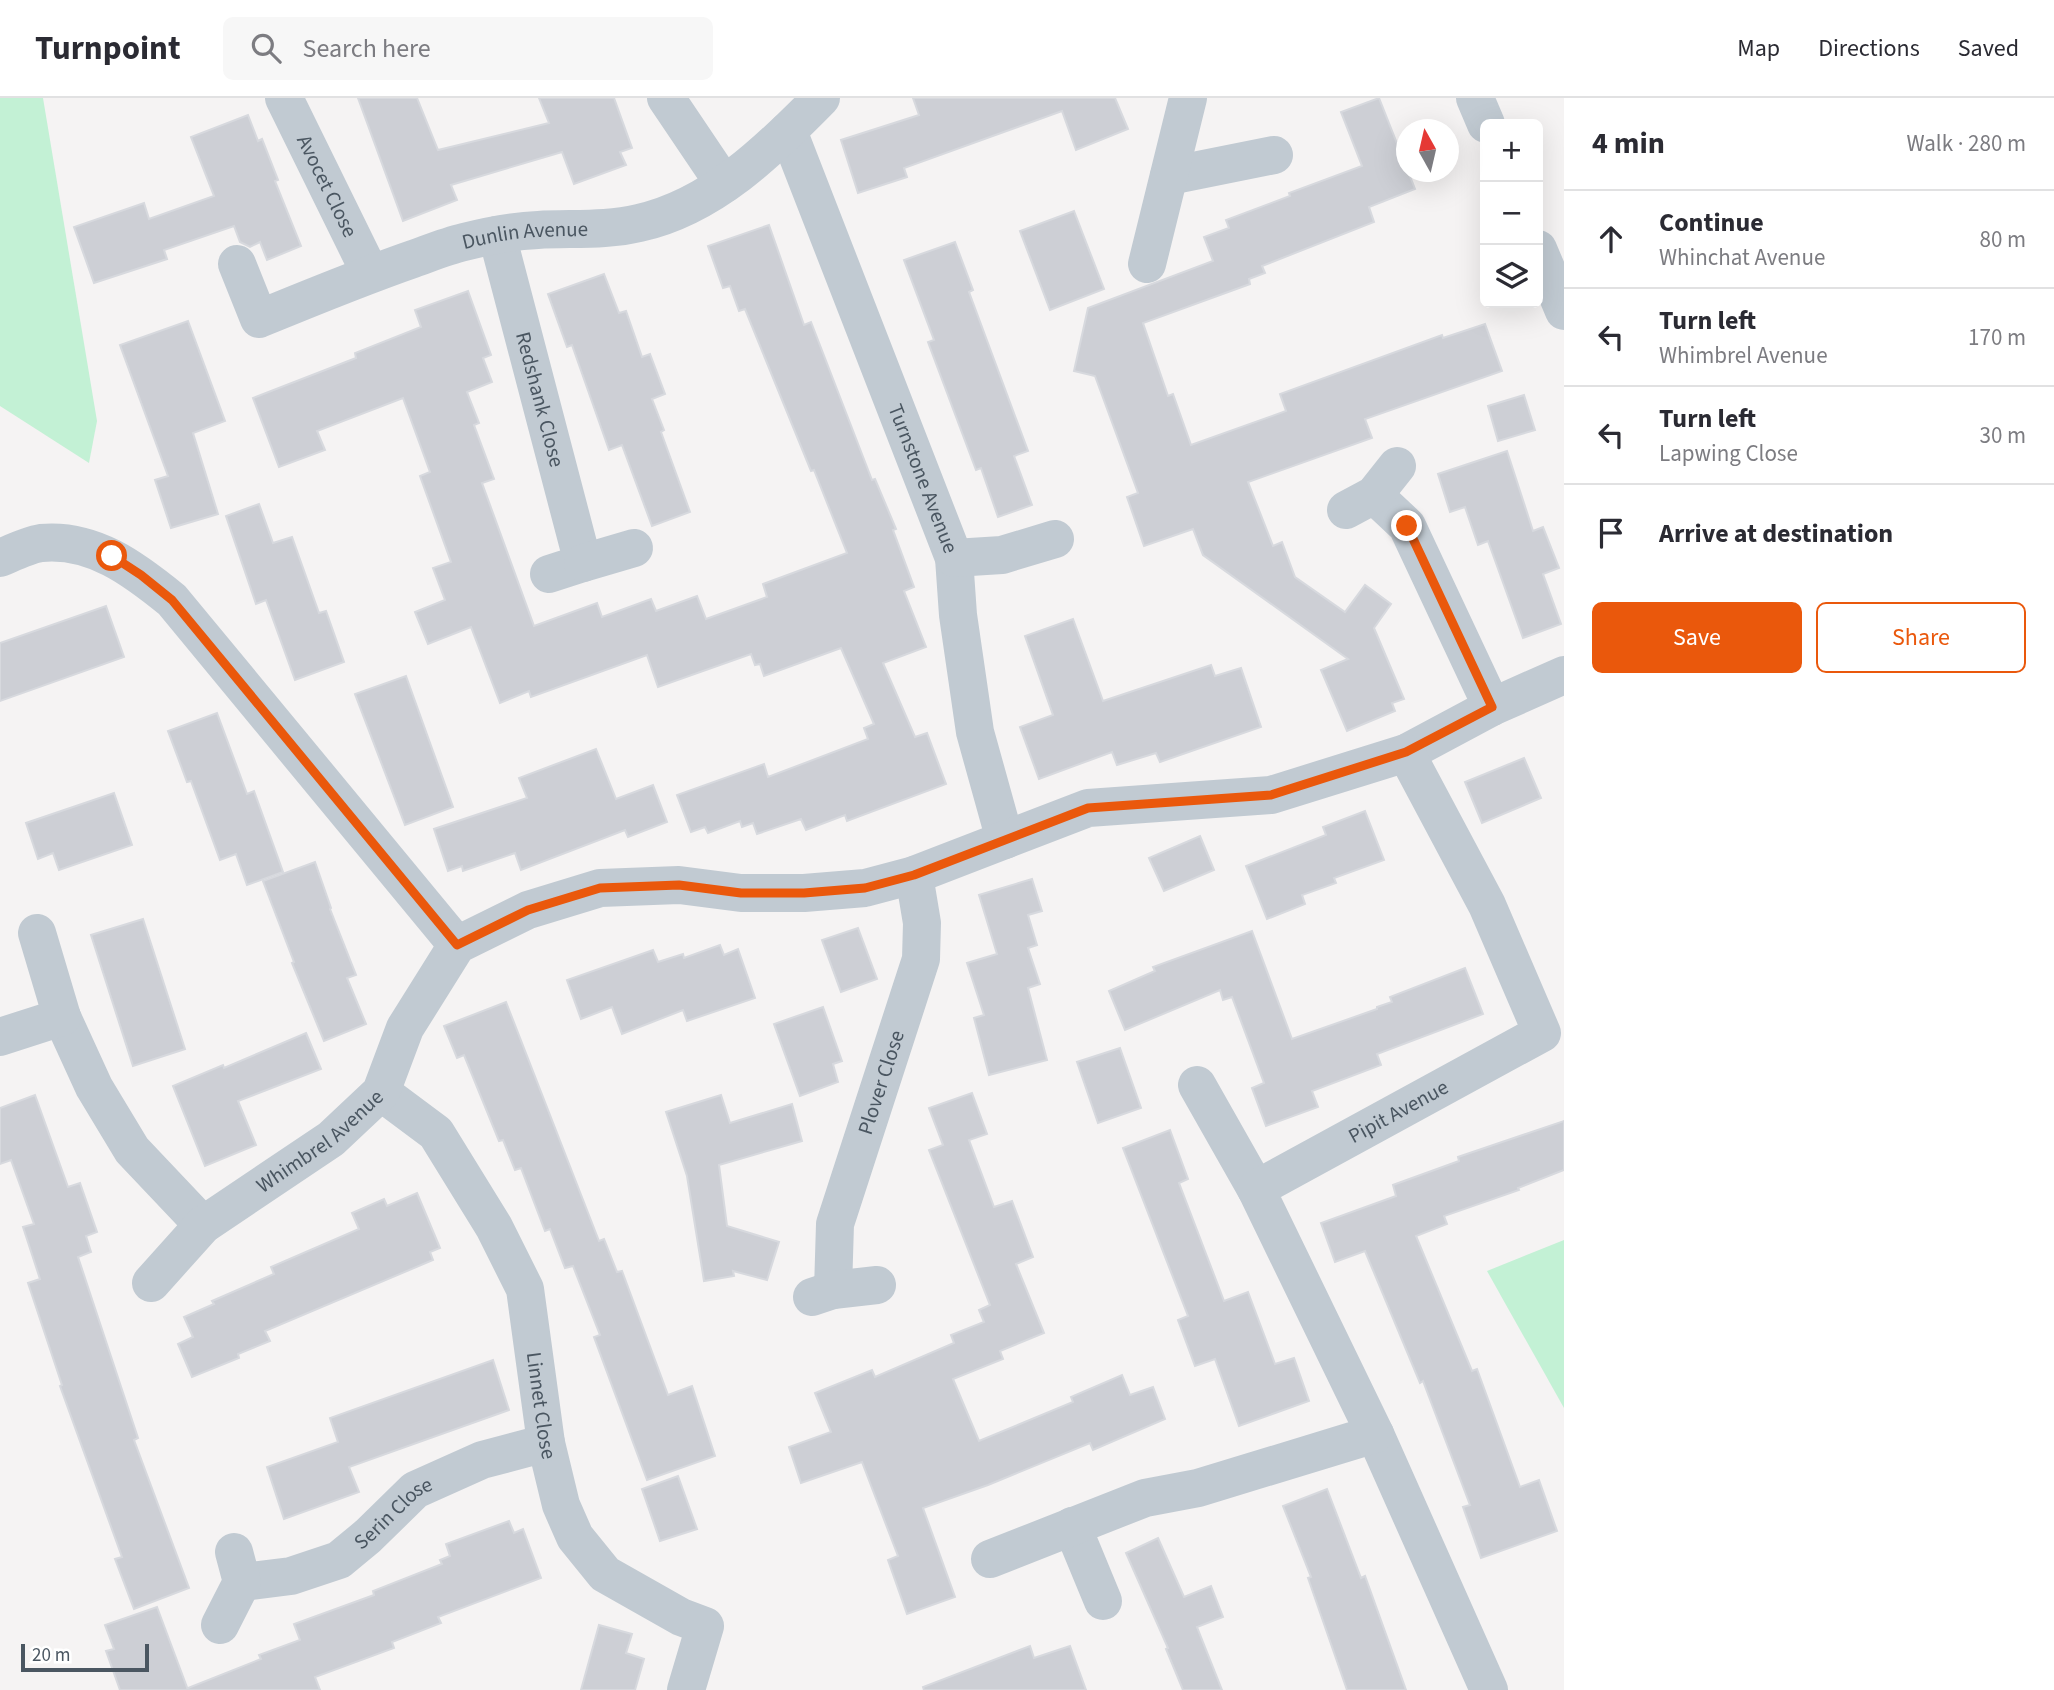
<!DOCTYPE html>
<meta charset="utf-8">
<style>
:root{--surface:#fff;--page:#f7f7f7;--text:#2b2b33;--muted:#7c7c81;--line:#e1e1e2;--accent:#ea580c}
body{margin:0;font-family:"Source Sans 3",sans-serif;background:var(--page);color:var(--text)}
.controls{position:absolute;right:21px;top:21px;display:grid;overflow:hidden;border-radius:10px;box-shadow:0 7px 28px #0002}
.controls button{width:63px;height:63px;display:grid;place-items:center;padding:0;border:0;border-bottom:2px solid var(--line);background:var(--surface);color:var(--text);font:35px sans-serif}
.compass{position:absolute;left:1396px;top:21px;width:63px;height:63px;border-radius:50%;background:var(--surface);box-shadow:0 7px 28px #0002;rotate:352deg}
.scale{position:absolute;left:21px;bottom:18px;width:128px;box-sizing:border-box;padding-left:7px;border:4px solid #4a5661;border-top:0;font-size:19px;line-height:24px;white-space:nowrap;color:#4a5661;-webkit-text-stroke:5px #fff;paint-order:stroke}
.stop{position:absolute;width:21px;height:21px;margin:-16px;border:5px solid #ea580c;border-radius:50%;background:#fff}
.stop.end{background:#ea580c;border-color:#fff;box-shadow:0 2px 7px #0008}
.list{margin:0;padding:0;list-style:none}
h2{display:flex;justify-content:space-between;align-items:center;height:91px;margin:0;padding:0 28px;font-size:30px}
h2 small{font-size:23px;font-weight:400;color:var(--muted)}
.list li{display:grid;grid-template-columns:46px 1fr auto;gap:21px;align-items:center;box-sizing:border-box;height:98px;padding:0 28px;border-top:2px solid var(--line)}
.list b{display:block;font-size:26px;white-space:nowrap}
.list p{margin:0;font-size:23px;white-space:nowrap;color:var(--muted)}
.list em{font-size:23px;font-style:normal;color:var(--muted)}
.actions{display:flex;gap:14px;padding:21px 28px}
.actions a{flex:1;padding:16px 0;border:2px solid var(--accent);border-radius:10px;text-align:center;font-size:24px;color:var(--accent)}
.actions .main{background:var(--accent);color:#fff}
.icon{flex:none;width:38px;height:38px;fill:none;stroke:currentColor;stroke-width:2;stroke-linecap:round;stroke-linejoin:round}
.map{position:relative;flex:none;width:1564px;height:1592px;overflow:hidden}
header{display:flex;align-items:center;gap:42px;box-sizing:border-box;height:98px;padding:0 35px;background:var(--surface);border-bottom:2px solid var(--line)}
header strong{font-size:33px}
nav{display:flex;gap:38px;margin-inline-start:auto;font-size:24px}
.search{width:490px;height:63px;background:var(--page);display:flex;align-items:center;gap:18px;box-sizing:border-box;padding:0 24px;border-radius:10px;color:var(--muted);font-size:26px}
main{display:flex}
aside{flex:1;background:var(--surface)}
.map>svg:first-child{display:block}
</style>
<header>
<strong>Turnpoint</strong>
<div class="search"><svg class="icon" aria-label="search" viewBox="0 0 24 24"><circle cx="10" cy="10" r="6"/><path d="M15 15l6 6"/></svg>Search here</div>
<nav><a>Map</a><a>Directions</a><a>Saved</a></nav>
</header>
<main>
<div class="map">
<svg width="1564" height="1592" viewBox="0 0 1564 1592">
<rect width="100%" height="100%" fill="#f5f3f3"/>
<g fill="#c3f1d5">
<polygon points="0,0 43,0 97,323 89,365 0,308"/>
<polygon points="1564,1142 1564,1310 1487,1173"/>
</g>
<g fill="#cdcfd5" stroke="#d7d9de" stroke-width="2">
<polygon points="358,0 417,0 438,52 549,25 539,0 614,0 632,50 620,54 626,67 574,86 562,54 451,87 457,102 403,123"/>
<polygon points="913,0 1115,0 1128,31 1076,52 1062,13 904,70 907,79 858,95 841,42 919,17"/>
<polygon points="1379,0 1415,91 1369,109 1374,124 1262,168 1265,175 1249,181 1250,186 1143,225 1168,298 1173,296 1191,347 1286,313 1280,296 1442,237 1443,240 1485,226 1502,273 1365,321 1372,340 1248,384 1273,448 1282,444 1295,479 1345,514 1365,487 1391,506 1374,530 1404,601 1392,605 1395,613 1347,633 1321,572 1348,561 1203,457 1193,431 1144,448 1127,399 1138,395 1095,278 1074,273 1088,210 1213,163 1204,139 1229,130 1226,122 1290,98 1289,95 1362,68 1341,14"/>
<polygon points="248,17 258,43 262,41 278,82 275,83 301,148 267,162 260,144 250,149 240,144 234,128 164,152 167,161 94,185 74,129 144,105 149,121 214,98 191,39"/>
<polygon points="1074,113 1104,191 1050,212 1020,133"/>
<polygon points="769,127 804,227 811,224 872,382 875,381 896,431 893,432 914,489 904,493 926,549 883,565 915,639 927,635 946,686 847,723 845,717 806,732 801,721 757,736 753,725 742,729 740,723 708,735 705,729 691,734 677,697 764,666 768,679 868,641 864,630 874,626 841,550 764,578 760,566 755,567 751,556 658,589 647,557 531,599 529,593 500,605 471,529 428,546 415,514 445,502 433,470 451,464 420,378 430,374 403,300 317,333 325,352 279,369 253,300 356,260 355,255 421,229 415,212 468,193 491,257 483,260 492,284 467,294 479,325 474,327 494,381 482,385 534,528 597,505 602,519 651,501 656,513 697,498 706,521 767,499 763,486 847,455 814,372 811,373 745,211 739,213 730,188 723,190 708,148"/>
<polygon points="955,144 973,192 969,194 1028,353 1014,358 1032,407 998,419 981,370 976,372 928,244 934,242 904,162"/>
<polygon points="604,176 619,215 626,213 642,259 650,256 665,296 652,301 664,332 661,334 690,414 652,428 622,347 609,352 572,247 567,249 548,196"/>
<polygon points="188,223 225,323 193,335 218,416 171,430 155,382 168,378 120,247"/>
<polygon points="1524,297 1535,332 1498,343 1488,308"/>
<polygon points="1507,353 1533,433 1543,429 1559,470 1543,476 1561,526 1523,540 1488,443 1478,447 1465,409 1450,414 1438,376"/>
<polygon points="259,406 273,445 292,439 319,515 326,513 344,564 295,582 266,502 256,506 226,418"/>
<polygon points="106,508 124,559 0,603 0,545"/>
<polygon points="1073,521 1103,603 1211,567 1215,578 1241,570 1261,629 1160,664 1156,655 1117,667 1112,654 1039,681 1020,629 1053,617 1025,538"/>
<polygon points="406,578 453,709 405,727 355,596"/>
<polygon points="217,615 247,696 254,693 283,774 247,787 236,756 220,762 191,683 187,684 168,633"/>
<polygon points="596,651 616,701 653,687 667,724 628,739 625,732 521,772 515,755 463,773 462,768 448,773 434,731 527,700 519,680"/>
<polygon points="1524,660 1541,700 1482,725 1465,684"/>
<polygon points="114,695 132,747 59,772 53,755 38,761 26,725"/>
<polygon points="1365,713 1384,762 1334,780 1336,785 1302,797 1305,806 1267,821 1246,768 1326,737 1323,729"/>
<polygon points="1200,738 1214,772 1164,793 1149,760"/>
<polygon points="315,764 331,810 330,811 356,877 347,880 366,926 324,943 292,865 294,864 263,783"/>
<polygon points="1032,781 1042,813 1028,817 1037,847 1028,850 1040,886 1028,890 1047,962 989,977 974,920 984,917 967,865 997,856 979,797"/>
<polygon points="143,821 185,951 133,968 91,837"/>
<polygon points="858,830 877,881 841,894 822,842"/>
<polygon points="1252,833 1292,941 1377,911 1377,909 1392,904 1390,899 1465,870 1483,916 1377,956 1381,967 1312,993 1318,1009 1266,1028 1252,990 1264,985 1232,899 1223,902 1220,892 1125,932 1109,893 1155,873 1153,869"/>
<polygon points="720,847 724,857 738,851 755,900 687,923 683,912 622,936 612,909 581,921 567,882 653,852 658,864 683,856 684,860"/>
<polygon points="506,904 599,1143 604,1141 617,1174 622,1173 668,1297 692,1288 715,1358 647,1382 594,1239 600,1237 573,1168 565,1170 550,1131 545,1133 521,1070 515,1072 503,1042 499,1043 464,957 457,960 444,928"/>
<polygon points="823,909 842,963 833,966 838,984 800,998 774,926"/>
<polygon points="306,935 321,971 238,1003 256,1047 205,1068 173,988 223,967 224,970"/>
<polygon points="1120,950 1141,1010 1098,1025 1077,964"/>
<polygon points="972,995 987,1036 969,1042 994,1109 1012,1103 1033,1159 1016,1166 1044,1235 1000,1253 1003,1261 953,1281 979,1343 1073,1304 1071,1299 1122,1277 1130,1297 1153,1289 1165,1321 1093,1352 1090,1345 988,1387 923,1410 955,1499 907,1516 888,1462 898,1458 862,1364 801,1385 789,1349 831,1334 815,1295 872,1272 875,1279 954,1245 951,1237 984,1224 979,1212 990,1207 929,1052 943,1047 929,1010"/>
<polygon points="35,997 68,1089 80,1085 97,1134 86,1138 91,1154 78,1159 138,1340 134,1342 189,1490 134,1511 115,1461 122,1459 60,1288 62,1287 28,1185 40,1181 23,1129 34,1126 11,1062 0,1066 0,1010"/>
<polygon points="721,997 730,1025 792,1006 802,1043 719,1067 727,1128 779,1144 767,1182 733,1173 734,1178 704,1183 687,1078 666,1014"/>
<polygon points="1564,1023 1564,1072 1518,1090 1519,1092 1444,1118 1447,1126 1416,1138 1472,1273 1477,1271 1520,1389 1539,1382 1557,1433 1481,1460 1463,1409 1470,1407 1423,1283 1420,1285 1365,1153 1335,1164 1321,1125 1396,1098 1393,1087 1459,1063 1458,1059"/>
<polygon points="1170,1032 1188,1081 1179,1085 1224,1203 1248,1194 1275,1266 1294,1260 1309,1303 1239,1328 1215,1261 1195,1268 1178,1222 1188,1218 1123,1050"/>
<polygon points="417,1095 440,1150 430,1154 433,1162 265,1233 270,1243 238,1256 239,1260 192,1279 178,1246 193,1239 184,1219 214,1206 212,1203 274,1176 271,1169 359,1131 352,1115 384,1101 387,1108"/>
<polygon points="493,1262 509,1312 349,1369 359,1394 284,1421 267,1369 338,1344 330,1320"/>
<polygon points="678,1378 697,1431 660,1443 642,1391"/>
<polygon points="1327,1391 1361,1480 1365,1478 1406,1592 1347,1592 1308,1480 1311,1479 1283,1408"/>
<polygon points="509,1423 514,1435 523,1431 541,1480 438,1519 441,1525 392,1544 394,1550 315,1579 320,1592 189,1592 188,1590 261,1561 259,1557 300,1542 294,1526 374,1497 373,1493 442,1466 440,1462 450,1458 446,1446"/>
<polygon points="1158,1440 1184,1499 1211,1488 1223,1519 1197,1529 1222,1592 1183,1592 1166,1551 1168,1550 1126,1455"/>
<polygon points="157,1509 188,1592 120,1592 106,1553 114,1551 105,1527"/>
<polygon points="599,1527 632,1536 626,1555 644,1561 635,1592 581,1592"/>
<polygon points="1030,1548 1034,1560 1070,1548 1086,1592 924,1592 923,1589"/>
</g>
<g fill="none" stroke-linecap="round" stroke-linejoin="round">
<g stroke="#c1cad2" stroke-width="38">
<path id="s1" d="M284,0L370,175"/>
<polyline points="666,0 724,86"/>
<polyline points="1475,0 1486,26"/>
<path id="s2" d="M788,33L954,460L958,517L975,634L1005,742"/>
<polyline points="1169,78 1274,57"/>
<path id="s3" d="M497,137L583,465L549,476"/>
<polyline points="1538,151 1564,213"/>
<path id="s4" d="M237,166L259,221C310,200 361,179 413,161C430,155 447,148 464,144C488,138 513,133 538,132C571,130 606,133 639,125C712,109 770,52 821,0"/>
<polyline points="1147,166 1188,0"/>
<polyline points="1374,397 1407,428 1492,609"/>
<polyline points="1346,412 1374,397 1397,368"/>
<path d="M0,460C12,455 28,447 41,445C93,440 134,471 172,502L457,847"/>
<polyline points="954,460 1002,457 1055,441"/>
<polyline points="583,465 634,450"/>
<polyline points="62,919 94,989 132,1052 203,1127"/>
<polyline points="0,939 62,919 37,835"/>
<polyline points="1197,987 1256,1091"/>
<path id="s5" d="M381,994L436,1035L494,1129L525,1191L546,1345L561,1407L575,1439L605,1476L681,1519L705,1528L686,1592"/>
<path id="s6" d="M151,1185L203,1127L331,1041L381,994L405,930L457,847L528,812L600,790L679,787L741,795H804L865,790L914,777L1088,710L1271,697L1406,655L1492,609L1564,577"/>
<path id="s7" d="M833,1192L835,1126L921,861L922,825L914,777"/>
<polyline points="812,1199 833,1192 877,1187"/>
<polyline points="1375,1336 1489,1592"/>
<polyline points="1072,1428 1103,1503"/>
<path id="s8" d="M990,1461L1145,1400L1198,1390L1375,1336L1256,1091L1542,935L1487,807L1406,655"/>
<path id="s9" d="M242,1484L291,1478L339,1462L368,1438L415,1392L482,1362L546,1345"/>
<polyline points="220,1527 242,1484 234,1454"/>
</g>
</g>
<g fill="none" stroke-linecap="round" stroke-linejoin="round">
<polyline stroke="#ea580c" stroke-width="9" points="112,458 141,477 172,502 457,847 528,812 600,790 679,787 741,795 804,795 865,790 914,777 1088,710 1271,697 1406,654 1492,609 1407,428"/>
</g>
<g text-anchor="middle" stroke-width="6" stroke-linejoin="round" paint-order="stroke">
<g font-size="21" fill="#4a5661" stroke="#fff">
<text dy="7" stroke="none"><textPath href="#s1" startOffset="98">Avocet Close</textPath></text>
<text dy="7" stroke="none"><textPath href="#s4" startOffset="340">Dunlin Avenue</textPath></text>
<text dy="7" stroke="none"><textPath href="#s3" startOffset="170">Redshank Close</textPath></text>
<text dy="7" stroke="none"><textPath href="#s2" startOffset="373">Turnstone Avenue</textPath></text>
<text dy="7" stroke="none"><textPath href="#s7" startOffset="215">Plover Close</textPath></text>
<text dy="7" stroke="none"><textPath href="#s8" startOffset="840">Pipit Avenue</textPath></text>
<text dy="7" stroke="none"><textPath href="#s6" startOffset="222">Whimbrel Avenue</textPath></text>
<text dy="7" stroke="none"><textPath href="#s5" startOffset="366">Linnet Close</textPath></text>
<text dy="7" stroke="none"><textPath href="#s9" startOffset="172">Serin Close</textPath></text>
</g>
</g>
</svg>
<div class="controls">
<button>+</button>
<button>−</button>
<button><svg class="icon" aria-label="layers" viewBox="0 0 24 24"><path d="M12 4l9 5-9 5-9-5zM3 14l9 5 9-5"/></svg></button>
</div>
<svg class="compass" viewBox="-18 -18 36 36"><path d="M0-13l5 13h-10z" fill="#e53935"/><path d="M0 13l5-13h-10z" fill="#7c7c81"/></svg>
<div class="scale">20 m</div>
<div class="stop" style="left:112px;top:458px"></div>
<div class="stop end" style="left:1407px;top:428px"></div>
</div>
<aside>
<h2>4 min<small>Walk · 280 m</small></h2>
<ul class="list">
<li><svg class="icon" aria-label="ahead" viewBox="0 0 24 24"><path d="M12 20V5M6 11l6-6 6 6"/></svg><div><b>Continue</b><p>Whinchat Avenue</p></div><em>80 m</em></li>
<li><svg class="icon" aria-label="left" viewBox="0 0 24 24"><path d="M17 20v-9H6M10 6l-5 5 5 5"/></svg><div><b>Turn left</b><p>Whimbrel Avenue</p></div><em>170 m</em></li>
<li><svg class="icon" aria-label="left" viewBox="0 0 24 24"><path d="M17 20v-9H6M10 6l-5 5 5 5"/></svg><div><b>Turn left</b><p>Lapwing Close</p></div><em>30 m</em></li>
<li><svg class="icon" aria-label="arrive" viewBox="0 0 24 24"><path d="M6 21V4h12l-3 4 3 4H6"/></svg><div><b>Arrive at destination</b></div></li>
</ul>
<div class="actions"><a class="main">Save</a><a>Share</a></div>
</aside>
</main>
